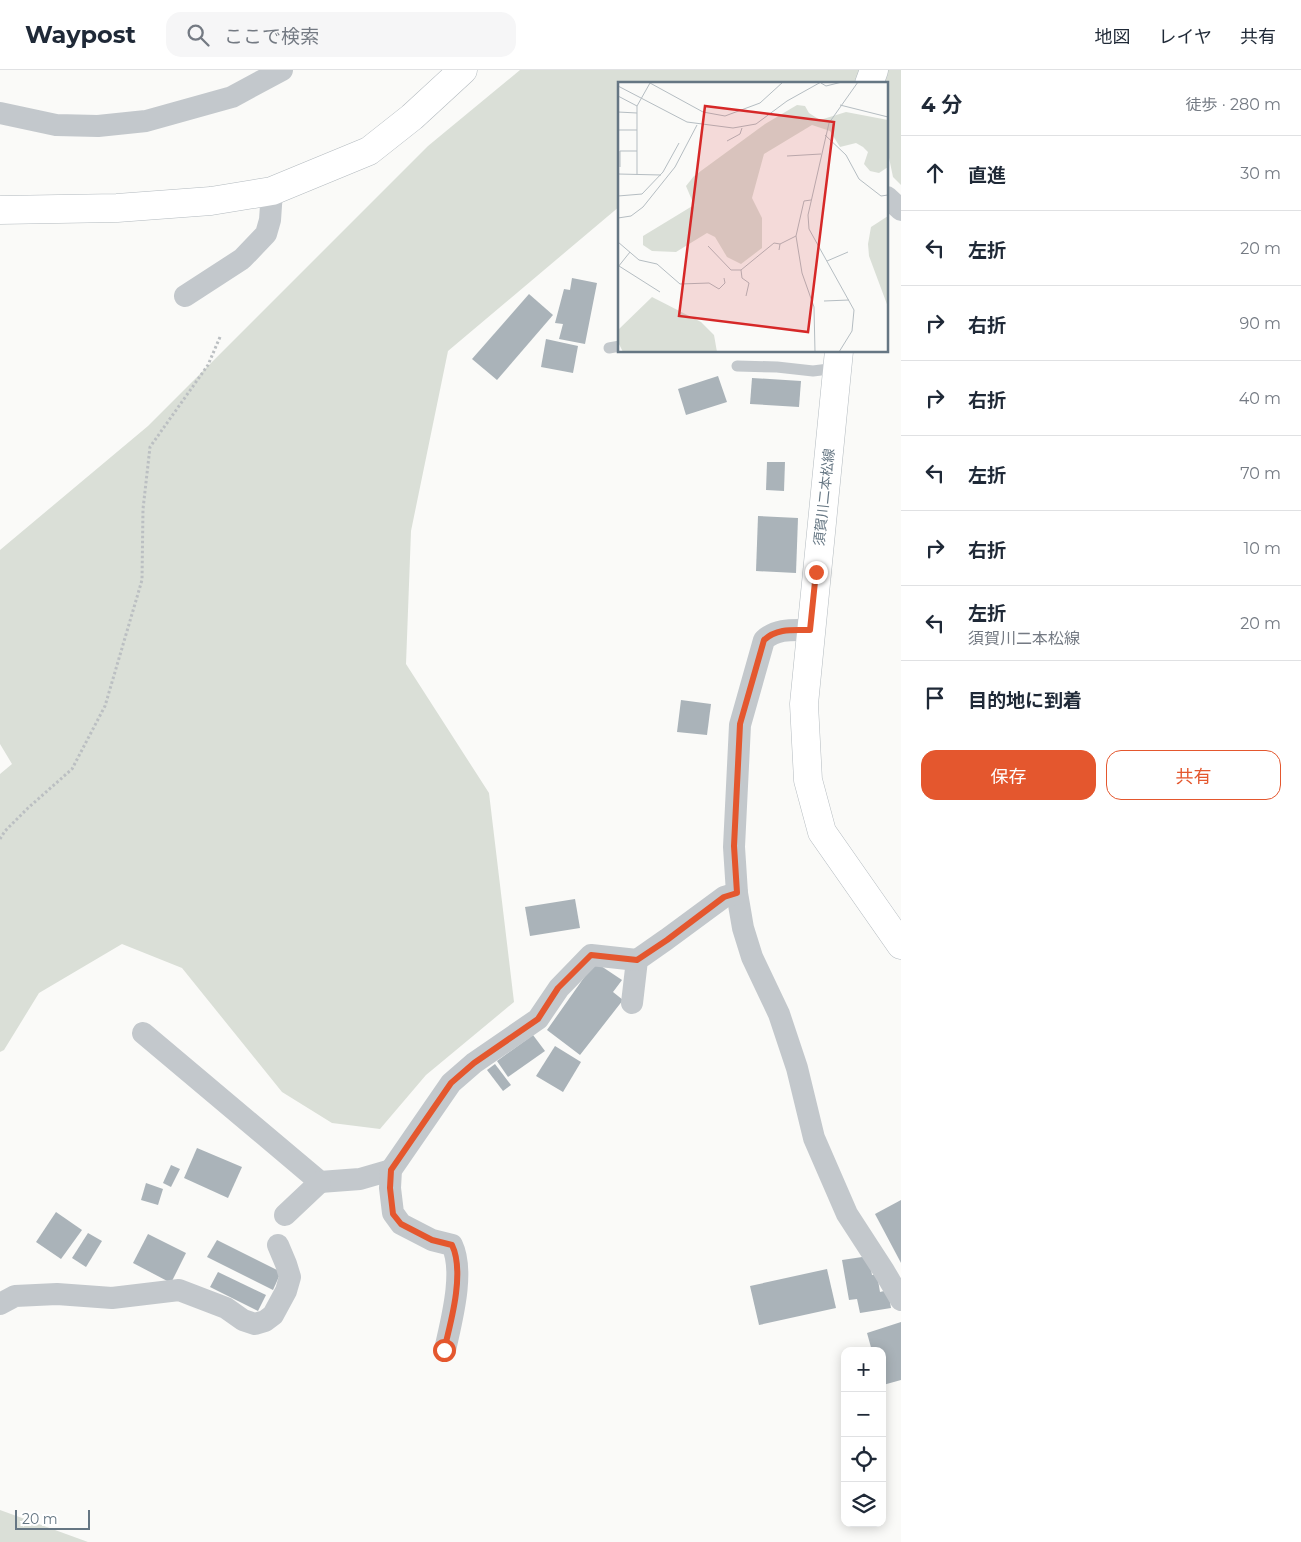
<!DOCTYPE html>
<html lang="ja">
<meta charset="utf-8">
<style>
:root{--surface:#fff;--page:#f6f6f7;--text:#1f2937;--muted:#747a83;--line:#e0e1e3;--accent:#e4572e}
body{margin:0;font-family:Montserrat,"Noto Sans JP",sans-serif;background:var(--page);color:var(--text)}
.controls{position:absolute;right:15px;bottom:15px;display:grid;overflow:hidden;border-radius:10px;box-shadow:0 2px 12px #0003}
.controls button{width:45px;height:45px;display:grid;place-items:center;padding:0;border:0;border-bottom:1px solid var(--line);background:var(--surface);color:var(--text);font:25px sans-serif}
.scale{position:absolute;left:15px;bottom:12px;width:75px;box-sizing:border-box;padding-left:5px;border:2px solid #657683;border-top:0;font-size:14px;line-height:18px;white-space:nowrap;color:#657683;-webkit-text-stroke:4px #fff;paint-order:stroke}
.stop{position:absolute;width:15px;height:15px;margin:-11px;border:4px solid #e4572e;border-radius:50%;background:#fff}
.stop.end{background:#e4572e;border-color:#fff;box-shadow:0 1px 5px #0008}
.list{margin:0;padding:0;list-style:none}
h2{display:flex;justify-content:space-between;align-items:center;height:65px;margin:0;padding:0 20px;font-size:21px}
h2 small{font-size:16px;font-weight:400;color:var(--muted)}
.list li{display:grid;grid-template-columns:32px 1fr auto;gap:15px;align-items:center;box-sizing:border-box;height:75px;padding:0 20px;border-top:1px solid var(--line)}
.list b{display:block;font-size:19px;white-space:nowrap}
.list p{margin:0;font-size:16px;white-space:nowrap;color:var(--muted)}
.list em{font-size:16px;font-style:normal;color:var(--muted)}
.actions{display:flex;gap:10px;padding:15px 20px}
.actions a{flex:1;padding:11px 0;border:1px solid var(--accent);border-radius:15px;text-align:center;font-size:18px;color:var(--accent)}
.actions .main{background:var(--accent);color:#fff}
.icon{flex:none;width:28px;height:28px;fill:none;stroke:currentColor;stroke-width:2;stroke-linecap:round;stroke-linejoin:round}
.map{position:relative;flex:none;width:901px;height:1472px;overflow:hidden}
header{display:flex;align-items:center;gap:30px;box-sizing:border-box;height:70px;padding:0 25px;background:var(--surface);border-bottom:1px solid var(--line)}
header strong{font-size:24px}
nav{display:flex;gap:28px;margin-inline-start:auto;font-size:18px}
.search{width:350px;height:45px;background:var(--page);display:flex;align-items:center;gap:12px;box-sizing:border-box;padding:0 18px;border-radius:15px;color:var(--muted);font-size:19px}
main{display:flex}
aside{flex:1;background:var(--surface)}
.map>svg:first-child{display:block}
</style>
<header>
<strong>Waypost</strong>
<div class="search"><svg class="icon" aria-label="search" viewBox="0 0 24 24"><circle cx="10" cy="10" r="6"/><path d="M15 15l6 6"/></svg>ここで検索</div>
<nav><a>地図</a><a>レイヤ</a><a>共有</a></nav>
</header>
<main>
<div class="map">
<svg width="901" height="1472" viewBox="0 0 901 1472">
<rect width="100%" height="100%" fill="#fafaf8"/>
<g fill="#dadfd7">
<polygon points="520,0 901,0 901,115 893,107 887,78 887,14 620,14 620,136 448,281 411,461 406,594 489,723 514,932 426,1005 380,1059 332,1053 282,1022 182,898 122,874 39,923 4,980 0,982 0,704 12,694 0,674 0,480 148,356 428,76"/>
<polygon points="0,1440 88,1472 0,1472"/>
</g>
<g fill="#aab3b9">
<polygon points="572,208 597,213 585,274 559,269 563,254 555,253 564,219 570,220"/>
<polygon points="529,224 553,245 497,310 472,289"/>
<polygon points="546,269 578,276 573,303 541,297"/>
<polygon points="718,306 727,332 686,345 678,319"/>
<polygon points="752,308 801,311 799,337 750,334"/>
<polygon points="767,392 785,392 784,421 766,420"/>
<polygon points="758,446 798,448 796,503 756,501"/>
<polygon points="681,630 711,634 707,665 677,662"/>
<polygon points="575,829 580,858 530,866 525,837"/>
<polygon points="595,892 622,910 613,922 623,930 580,985 547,960"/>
<polygon points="533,965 545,981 508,1007 497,991"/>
<polygon points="555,976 581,992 563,1022 536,1006"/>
<polygon points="495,994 511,1015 503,1021 487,1000"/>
<polygon points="197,1078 242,1097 228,1128 184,1108"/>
<polygon points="171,1095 180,1099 171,1117 163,1113"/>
<polygon points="146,1113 163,1119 158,1135 141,1130"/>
<polygon points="901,1130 901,1193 875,1144"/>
<polygon points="56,1142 82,1160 61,1189 36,1172"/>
<polygon points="88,1163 102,1171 86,1197 72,1188"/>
<polygon points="148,1164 186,1183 171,1213 133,1193"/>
<polygon points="217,1170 281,1202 273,1220 207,1187"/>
<polygon points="869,1186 872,1205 877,1204 880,1222 888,1220 891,1238 860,1243 857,1229 849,1230 842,1190"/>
<polygon points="827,1199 836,1238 759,1255 750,1216"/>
<polygon points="218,1202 266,1225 258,1241 210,1217"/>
<polygon points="901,1252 901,1310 883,1315 882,1281 872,1281 867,1263"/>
</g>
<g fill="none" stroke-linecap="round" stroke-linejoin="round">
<g stroke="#b3babf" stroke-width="29">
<g id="secondary">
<polyline points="869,14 874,0"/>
<polyline points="0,140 117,138 211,131 272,121 369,81 412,47 463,0"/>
<polyline points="839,281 804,634 808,710 822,762 901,875"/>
</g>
</g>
<polyline stroke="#bbbfc2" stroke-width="3" stroke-dasharray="2.5 2.5" stroke-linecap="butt" points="0,769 5,761 28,738 72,699 105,636 142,510 143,439 150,377 208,295 220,267"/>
<g stroke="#c3c8cc" stroke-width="11">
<polyline points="609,278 620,276"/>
<polyline points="737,296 777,297 813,301 837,298"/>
</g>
<g stroke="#c3c8cc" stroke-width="22">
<polyline points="0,43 56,55 98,56 146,51 232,27 282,0"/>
<polyline points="887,127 901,140"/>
<polyline points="185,226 242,189 266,164 270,150 272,121"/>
<path d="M810,560C793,560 777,558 764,570L740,655L734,777L737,823L743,858L752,887L779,944L797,998L814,1068L847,1144L884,1201L901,1230"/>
<polyline points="632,933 637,890 667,869 724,827 737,823"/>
<polyline points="143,963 320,1112 360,1109 391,1100"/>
<polyline points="285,1145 320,1112"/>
<polyline points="0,1234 15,1226 57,1224 112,1228 179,1220 226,1238 243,1250 255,1254 265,1251 273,1245 286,1221 290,1207 286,1194 278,1175"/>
<path d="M445,1280C451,1252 465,1202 452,1175L432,1170L401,1154L393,1143L390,1118L391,1100L451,1013L474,993L538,949L559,918L591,885L637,890"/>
</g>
<use href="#secondary" stroke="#fff" stroke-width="28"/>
</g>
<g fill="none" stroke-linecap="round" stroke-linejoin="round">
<path stroke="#e4572e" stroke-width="6" d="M444,1280C451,1252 465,1202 452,1175L432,1170L401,1154L393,1144L390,1118L391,1100L451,1013L474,993L538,949L558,918L591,885L637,890L667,870L724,827L737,823L734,776L740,654L764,570C777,558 793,560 810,560L816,502"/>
</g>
<g text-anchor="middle" stroke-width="5" stroke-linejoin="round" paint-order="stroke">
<g font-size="14" fill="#657683" stroke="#fff">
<text transform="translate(824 427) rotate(-84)" y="5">須賀川二本松線</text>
</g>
</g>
<g transform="translate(618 12)">
<rect width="270" height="270" fill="#fafaf8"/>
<path d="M179,23L187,24L191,31L202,38L228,30L270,38V85L261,91L252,89L246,82L250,70L245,65L238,61L222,65L212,49L194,43L146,72L134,116L144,136V166L123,182L109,175L97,155L89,151L58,170L34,169L25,163V154L76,123L68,104L76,94L147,42ZM270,134V225L251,174L250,162L253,145ZM34,215L83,240L96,253L99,270H5L0,260V248Z" fill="#dadfd7"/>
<path fill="none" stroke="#b5bdc2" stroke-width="1" d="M32,1L85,30L107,34L142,21L165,0M203,1L208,4L224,0M0,4L69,40L115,46L138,42L169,19L203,0M0,14L19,24M222,23L270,35M0,30L19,31M0,48H19M207,53L228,73L241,97L263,114L270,113M109,59L122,52L124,46M169,74L203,72M2,85V69H19M0,92L43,93M19,93V24L32,1M0,114L24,112L45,90L61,61M193,118L186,119L178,154L184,191L196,225L197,270M0,136L13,134L25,125L57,85L79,43M0,160L21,178L39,182L62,202L91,201L101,207L107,201L106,196M90,164L113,188H123M161,168L162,162L178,154M209,179L230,170M1,184L42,210M0,185L12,170M128,214L131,201L124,196L123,188L156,161L162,162M206,219L231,218M221,270L234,249L236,228L191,147L190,133L211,41L240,0"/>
<path fill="#d62828" fill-opacity="0.15" stroke="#d62828" stroke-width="2.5" d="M87,24L216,40L190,250L61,234Z"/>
<rect width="270" height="270" fill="none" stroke="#657683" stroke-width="2.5"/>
</g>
</svg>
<div class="controls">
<button>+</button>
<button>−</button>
<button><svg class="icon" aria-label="locate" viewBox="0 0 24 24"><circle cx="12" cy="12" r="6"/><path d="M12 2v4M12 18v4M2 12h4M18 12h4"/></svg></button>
<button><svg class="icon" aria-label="layers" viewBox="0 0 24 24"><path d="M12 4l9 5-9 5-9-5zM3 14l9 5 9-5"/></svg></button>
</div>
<div class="scale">20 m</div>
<div class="stop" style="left:444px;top:1280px"></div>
<div class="stop end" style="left:816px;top:502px"></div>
</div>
<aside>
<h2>4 分<small>徒歩 · 280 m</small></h2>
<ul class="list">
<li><svg class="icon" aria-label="ahead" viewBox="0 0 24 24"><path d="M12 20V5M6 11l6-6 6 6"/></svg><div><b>直進</b></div><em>30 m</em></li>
<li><svg class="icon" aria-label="left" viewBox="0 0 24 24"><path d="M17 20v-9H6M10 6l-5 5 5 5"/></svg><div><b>左折</b></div><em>20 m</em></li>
<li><svg class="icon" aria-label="right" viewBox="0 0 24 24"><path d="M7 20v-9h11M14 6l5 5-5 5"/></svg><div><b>右折</b></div><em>90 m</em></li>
<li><svg class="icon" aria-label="right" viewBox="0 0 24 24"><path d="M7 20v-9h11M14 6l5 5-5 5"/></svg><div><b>右折</b></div><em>40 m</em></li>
<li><svg class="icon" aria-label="left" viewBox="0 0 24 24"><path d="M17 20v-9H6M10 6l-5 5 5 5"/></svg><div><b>左折</b></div><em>70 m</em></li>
<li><svg class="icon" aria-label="right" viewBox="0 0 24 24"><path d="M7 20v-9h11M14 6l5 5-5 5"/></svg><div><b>右折</b></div><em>10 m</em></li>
<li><svg class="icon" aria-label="left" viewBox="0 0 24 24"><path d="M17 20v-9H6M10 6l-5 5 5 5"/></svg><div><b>左折</b><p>須賀川二本松線</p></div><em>20 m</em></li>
<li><svg class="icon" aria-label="arrive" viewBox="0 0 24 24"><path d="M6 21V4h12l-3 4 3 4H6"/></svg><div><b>目的地に到着</b></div></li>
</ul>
<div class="actions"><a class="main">保存</a><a>共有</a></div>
</aside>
</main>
